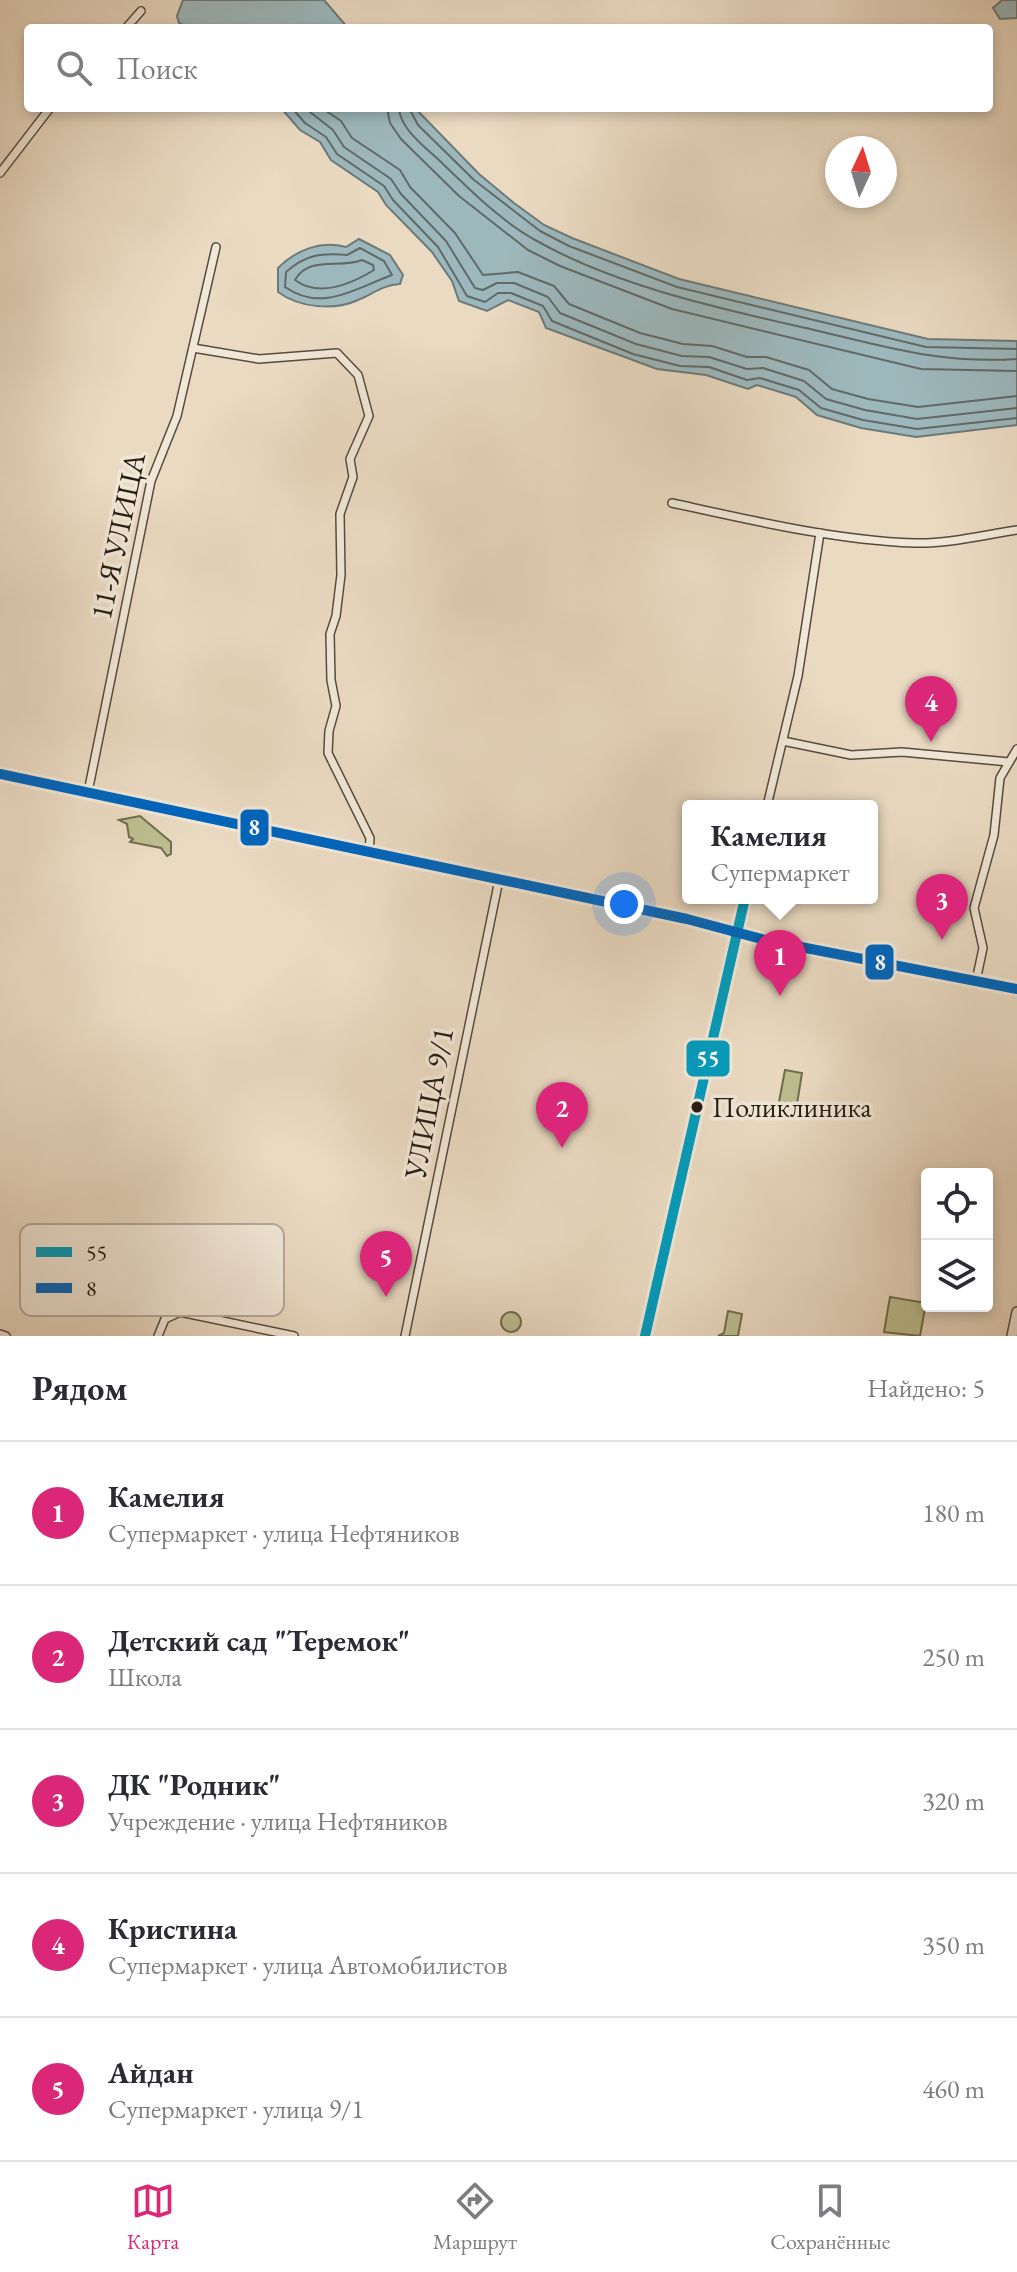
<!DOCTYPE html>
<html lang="ru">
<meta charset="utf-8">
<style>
:root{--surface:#fff;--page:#f2f2f3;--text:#2b2b33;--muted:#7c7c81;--line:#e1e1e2;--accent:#db2777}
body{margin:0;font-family:"EB Garamond",serif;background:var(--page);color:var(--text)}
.controls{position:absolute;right:24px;bottom:24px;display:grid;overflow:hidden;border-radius:8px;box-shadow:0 4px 12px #0003}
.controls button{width:72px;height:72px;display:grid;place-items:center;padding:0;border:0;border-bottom:2px solid var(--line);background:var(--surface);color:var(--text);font:40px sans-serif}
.compass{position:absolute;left:825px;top:136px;width:72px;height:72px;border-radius:50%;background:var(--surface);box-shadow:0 4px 12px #0003;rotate:4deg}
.you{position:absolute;left:624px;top:904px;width:28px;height:28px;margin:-20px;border:6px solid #fff;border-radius:50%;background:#1a73e8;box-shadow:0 0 0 12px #1a73e833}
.badge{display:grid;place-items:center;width:52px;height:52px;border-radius:50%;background:var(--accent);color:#fff;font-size:26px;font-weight:700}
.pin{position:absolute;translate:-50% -66px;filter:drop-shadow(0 2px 4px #0008)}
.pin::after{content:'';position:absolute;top:42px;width:28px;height:24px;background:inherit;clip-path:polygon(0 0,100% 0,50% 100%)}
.popup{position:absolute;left:682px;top:800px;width:196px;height:104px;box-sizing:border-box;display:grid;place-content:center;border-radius:8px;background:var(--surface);filter:drop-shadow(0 2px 6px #0005);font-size:26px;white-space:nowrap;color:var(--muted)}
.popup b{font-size:30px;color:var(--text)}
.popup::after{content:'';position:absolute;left:50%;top:100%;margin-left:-16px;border:16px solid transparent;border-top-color:var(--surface)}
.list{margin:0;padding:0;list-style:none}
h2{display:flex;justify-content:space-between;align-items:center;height:104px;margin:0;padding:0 32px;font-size:34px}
h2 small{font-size:26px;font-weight:400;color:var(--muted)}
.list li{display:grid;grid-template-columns:52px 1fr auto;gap:24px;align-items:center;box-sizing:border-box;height:144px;padding:0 32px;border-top:2px solid var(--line)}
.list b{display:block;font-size:30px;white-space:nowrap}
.list p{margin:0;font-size:26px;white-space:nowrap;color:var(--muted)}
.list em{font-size:26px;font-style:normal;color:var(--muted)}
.icon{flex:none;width:44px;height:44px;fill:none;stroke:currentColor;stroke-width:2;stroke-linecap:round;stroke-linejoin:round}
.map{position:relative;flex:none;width:1017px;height:1336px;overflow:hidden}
.search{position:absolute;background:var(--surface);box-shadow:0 4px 12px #0003;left:24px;right:24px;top:24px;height:88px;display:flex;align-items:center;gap:20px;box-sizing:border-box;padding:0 28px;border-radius:8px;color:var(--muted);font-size:30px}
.sheet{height:824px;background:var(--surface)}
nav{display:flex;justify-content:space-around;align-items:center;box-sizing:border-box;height:112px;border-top:2px solid var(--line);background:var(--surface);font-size:22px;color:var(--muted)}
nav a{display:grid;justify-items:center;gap:4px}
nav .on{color:var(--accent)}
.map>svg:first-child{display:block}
</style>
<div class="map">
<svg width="1017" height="1336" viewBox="0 0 1017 1336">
<rect width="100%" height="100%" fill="#eadac2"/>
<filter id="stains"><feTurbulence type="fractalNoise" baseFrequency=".0025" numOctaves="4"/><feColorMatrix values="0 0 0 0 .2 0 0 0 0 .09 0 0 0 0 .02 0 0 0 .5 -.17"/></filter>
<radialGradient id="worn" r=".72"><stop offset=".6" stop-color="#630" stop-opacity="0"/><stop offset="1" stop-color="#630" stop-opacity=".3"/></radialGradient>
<g fill="#bcbe8f" stroke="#706d50" stroke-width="2">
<polygon points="140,816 171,842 171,854 167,856 161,848 130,842 133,839 129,837 127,824 119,820"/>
<polygon points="785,1070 802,1073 796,1110 778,1107"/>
<polygon points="890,1297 926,1303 920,1336 884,1332"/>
<polygon points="728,1311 742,1314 738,1336 718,1336 724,1333"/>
<circle cx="511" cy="1322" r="10"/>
</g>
<g fill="#9db8bd" stroke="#6d7a79" stroke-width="2">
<polygon points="183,0 324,0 348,28 189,28 179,23 177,16"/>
<polygon points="1002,0 1017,0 1017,18 1000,19 993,8"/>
<polygon points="281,108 415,108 479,174 514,203 544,225 572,238 679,279 928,339 1017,341 1017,425 916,437 861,428 817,415 796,397 757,385 748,389 706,375 657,369 546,328 539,312 508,300 487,311 459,301 452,281 432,252 386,205 378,192 331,160 320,142 300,130"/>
<path d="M359,239L390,255L403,275L400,284C382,285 373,294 358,300C334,311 300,308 278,292V268C296,250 321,240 346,247Z"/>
</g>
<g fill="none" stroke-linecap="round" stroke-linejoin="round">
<g stroke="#616a68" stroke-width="2">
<polyline points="292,108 305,123 326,137 337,154 384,186 393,200 438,247 467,296 485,302 498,293 511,293 543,306 552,321 633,354 680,366 709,367 747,380 760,378 799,390 821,408 863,420 917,429 1017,418"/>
<polyline points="305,108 333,130 344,147 391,179 401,194 446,241 475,288 483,290 497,283 514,283 548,297 560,313 636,344 682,356 709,357 747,369 763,368 804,381 826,399 865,410 917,419 1017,408"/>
<polyline points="322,108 341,121 352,138 400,170 410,187 455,233 483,275 518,272 554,286 569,304 640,333 683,344 712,346 747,357 766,357 809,370 832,389 868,399 918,407 1017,396"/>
<polyline points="387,108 390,123 401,139 459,196 528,250 560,266 672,309 921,369 1017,371"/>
<path d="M399,108C400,130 428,149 443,164C471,191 502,222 537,241C618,287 723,309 814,330C888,347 939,364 1017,359"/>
<polyline points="409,108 418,125 474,180 540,231 569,246 677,287 926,347 1017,349"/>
<path d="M360,248L384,261L392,275C356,288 322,313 285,287L286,272C306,254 322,253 347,255Z"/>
<path d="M362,260L373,265L374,270C351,284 319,298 295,280C309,255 340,269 362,260Z"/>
</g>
<g stroke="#564c3e" stroke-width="10">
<g id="minor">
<polyline points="126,28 141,11"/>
<polyline points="0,173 50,108"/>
<polyline points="193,348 259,359 337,353 358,375 369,416 350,459 353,477 340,514 341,575 336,616 330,634 331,680 336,706 329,731 328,753 370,838 369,853"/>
<path d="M672,503C750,520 834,540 914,543C948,544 984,535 1017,530"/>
<polyline points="783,741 851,755 902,752 1009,762"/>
<polyline points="88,792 151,481 177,416 216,247"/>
<polyline points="767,806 798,676 820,533"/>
<polyline points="737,933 745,898"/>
<polyline points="976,981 983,948 974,908 994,835 1000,778 1017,749"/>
<polyline points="0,1334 6,1336"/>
<polyline points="158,1336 165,1319 180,1312 294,1336"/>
<polyline points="405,1336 499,880"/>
</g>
</g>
<g stroke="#564c3e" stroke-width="12">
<g id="tertiary">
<polyline points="0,774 687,919 765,940 1017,989"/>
<polyline points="645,1336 737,933"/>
<polyline points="1012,1336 1017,1312"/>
</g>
</g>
<use href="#minor" stroke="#f1e7d7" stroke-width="7"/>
<use href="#tertiary" stroke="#f1e7d7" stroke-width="9"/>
<g stroke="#f1e7d7" stroke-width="16">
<polyline id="bus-1" points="645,1336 745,898"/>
</g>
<g stroke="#f1e7d7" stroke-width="16">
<polyline id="bus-2" points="0,774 687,919 765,940 1017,989"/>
</g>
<use href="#bus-1" stroke="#049bbb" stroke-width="10"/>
<use href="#bus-2" stroke="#0065bd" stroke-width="10"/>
</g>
<circle fill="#251c12" stroke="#f1e7d7" stroke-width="3" cx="697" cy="1107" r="7"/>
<g text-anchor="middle" stroke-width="7" stroke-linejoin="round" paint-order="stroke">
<g font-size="28" fill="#251c12" stroke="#f1e7d7" text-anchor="start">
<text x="712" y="1117">Поликлиника</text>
</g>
<g font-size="30" fill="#251c12" stroke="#f1e7d7">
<text transform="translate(118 536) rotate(-78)" y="10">11-Я УЛИЦА</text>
<text transform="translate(429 1103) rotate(-79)" y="10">УЛИЦА 9/1</text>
</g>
</g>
<rect x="20" y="1224" width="264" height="92" rx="12" fill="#f1e7d7" stroke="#b4aa9c" stroke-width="2"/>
<rect x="36" y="1247" width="36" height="10" fill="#049bbb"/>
<rect x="36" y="1283" width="36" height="10" fill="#0065bd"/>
<g font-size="22" fill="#251c12">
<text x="86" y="1260">55</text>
<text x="86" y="1296">8</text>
</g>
<g stroke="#f1e7d7" stroke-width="3">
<rect x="239" y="808" width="31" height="39" rx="8" fill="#0065bd"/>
<rect x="864" y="943" width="31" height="38" rx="8" fill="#0065bd"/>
<rect x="685" y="1039" width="46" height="39" rx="8" fill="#049bbb"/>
</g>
<g font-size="22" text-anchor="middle" font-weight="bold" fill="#fff">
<text x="254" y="835">8</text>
<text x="880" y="970">8</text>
<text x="708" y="1066">55</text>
</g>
<rect width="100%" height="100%" filter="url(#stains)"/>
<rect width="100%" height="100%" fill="url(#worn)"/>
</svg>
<div class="controls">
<button><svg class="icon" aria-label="locate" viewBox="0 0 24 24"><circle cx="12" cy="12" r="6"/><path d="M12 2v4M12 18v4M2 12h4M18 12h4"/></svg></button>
<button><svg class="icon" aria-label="layers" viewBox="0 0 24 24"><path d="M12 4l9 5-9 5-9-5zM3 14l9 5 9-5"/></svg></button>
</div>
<svg class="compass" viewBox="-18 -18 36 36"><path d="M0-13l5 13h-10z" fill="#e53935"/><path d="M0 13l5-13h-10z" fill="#7c7c81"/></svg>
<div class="you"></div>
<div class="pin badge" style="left:780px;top:996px">1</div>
<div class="popup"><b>Камелия</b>Супермаркет</div>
<div class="pin badge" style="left:562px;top:1148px">2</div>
<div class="pin badge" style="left:942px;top:940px">3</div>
<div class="pin badge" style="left:931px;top:742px">4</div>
<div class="pin badge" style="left:386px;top:1297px">5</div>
<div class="search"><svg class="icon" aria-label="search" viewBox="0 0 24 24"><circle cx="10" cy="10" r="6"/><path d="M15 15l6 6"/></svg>Поиск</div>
</div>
<section class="sheet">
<h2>Рядом<small>Найдено: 5</small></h2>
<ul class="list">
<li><span class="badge">1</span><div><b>Камелия</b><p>Супермаркет · улица Нефтяников</p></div><em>180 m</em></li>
<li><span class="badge">2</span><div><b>Детский сад &quot;Теремок&quot;</b><p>Школа</p></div><em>250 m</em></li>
<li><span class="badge">3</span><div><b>ДК &quot;Родник&quot;</b><p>Учреждение · улица Нефтяников</p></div><em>320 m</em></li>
<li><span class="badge">4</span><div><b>Кристина</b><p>Супермаркет · улица Автомобилистов</p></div><em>350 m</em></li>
<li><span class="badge">5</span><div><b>Айдан</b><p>Супермаркет · улица 9/1</p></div><em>460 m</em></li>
</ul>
</section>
<nav>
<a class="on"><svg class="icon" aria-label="map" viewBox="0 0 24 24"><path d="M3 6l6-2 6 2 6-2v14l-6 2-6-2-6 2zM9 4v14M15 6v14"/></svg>Карта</a>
<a><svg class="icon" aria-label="directions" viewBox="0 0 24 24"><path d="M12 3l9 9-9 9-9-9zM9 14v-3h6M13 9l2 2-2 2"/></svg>Маршрут</a>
<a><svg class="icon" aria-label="saved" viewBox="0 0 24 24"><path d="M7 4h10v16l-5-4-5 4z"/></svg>Сохранённые</a>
</nav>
